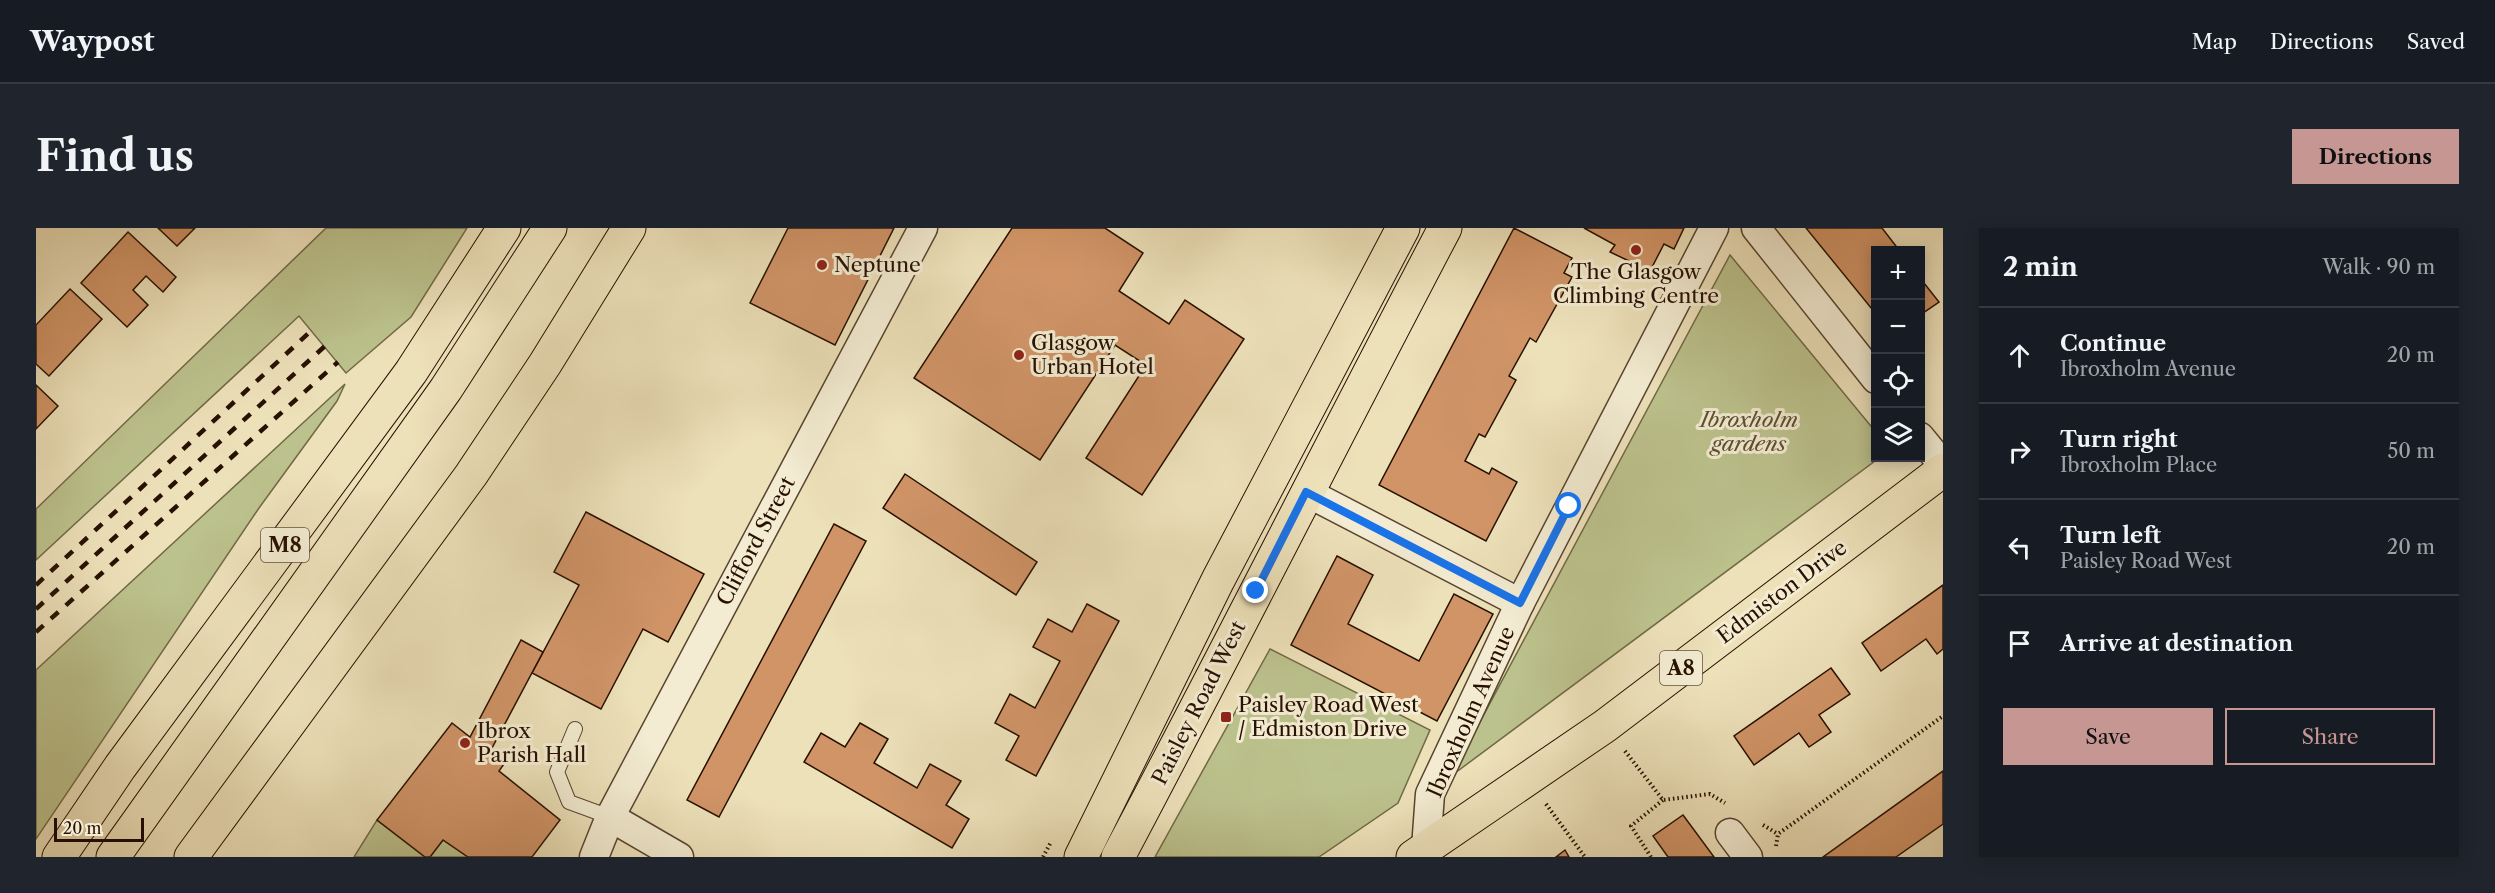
<!DOCTYPE html>
<meta charset="utf-8">
<style>
:root{--surface:#171b24;--page:#20242c;--text:#f1f3f6;--muted:#9ea1a6;--line:#363941;--accent:#c59692}
body{margin:0;font-family:"Libre Caslon Text",serif;background:var(--page);color:var(--text)}
.controls{position:absolute;right:18px;top:18px;display:grid;overflow:hidden;border-radius:0px;box-shadow:0 3px 15px #0003}
.controls button{width:54px;height:54px;display:grid;place-items:center;padding:0;border:0;border-bottom:2px solid var(--line);background:var(--surface);color:var(--text);font:30px sans-serif}
.scale{position:absolute;left:18px;bottom:15px;width:90px;box-sizing:border-box;padding-left:6px;border:3px solid #281001;border-top:0;font-size:16px;line-height:21px;white-space:nowrap;color:#281001;-webkit-text-stroke:4px #f3ecd2;paint-order:stroke}
.stop{position:absolute;width:18px;height:18px;margin:-14px;border:4px solid #1a73e8;border-radius:50%;background:#fff}
.stop.end{background:#1a73e8;border-color:#fff;box-shadow:0 2px 6px #0008}
.list{margin:0;padding:0;list-style:none}
h2{display:flex;justify-content:space-between;align-items:center;height:78px;margin:0;padding:0 24px;font-size:26px}
h2 small{font-size:20px;font-weight:400;color:var(--muted)}
.list li{display:grid;grid-template-columns:39px 1fr auto;gap:18px;align-items:center;box-sizing:border-box;height:96px;padding:0 24px;border-top:2px solid var(--line)}
.list b{display:block;font-size:22px;white-space:nowrap}
.list p{margin:0;font-size:20px;white-space:nowrap;color:var(--muted)}
.list em{font-size:20px;font-style:normal;color:var(--muted)}
.actions{display:flex;gap:12px;padding:18px 24px}
.actions a{flex:1;padding:14px 0;border:2px solid var(--accent);border-radius:0px;text-align:center;font-size:21px;color:var(--accent)}
.actions .main{background:var(--accent);color:#111}
.icon{flex:none;width:33px;height:33px;fill:none;stroke:currentColor;stroke-width:2;stroke-linecap:round;stroke-linejoin:round}
.map{position:relative;flex:none;width:1907px;height:629px;overflow:hidden;border-radius:0px}
header{display:flex;align-items:center;gap:36px;box-sizing:border-box;height:84px;padding:0 30px;background:var(--surface);border-bottom:2px solid var(--line)}
header strong{font-size:28px}
nav{display:flex;gap:33px;margin-inline-start:auto;font-size:21px}
.intro{display:flex;align-items:center;justify-content:space-between;box-sizing:border-box;height:144px;padding:0 36px}
h1{margin:0;font-size:42px}
.button{padding:15px 27px;border-radius:0px;background:var(--accent);color:#111;font-size:21px;font-weight:700}
main{display:flex;gap:36px;padding:0 36px}
aside{flex:1;background:var(--surface);border-radius:0px;box-shadow:0 3px 15px #0003}
.map>svg:first-child{display:block}
</style>
<header>
<strong>Waypost</strong>
<nav><a>Map</a><a>Directions</a><a>Saved</a></nav>
</header>
<div class="intro"><h1>Find us</h1><a class="button">Directions</a></div>
<main>
<div class="map">
<svg width="1907" height="629" viewBox="0 0 1907 629">
<rect width="100%" height="100%" fill="#ede1ba"/>
<filter id="stains"><feTurbulence type="fractalNoise" baseFrequency=".00333" numOctaves="4"/><feColorMatrix values="0 0 0 0 .2 0 0 0 0 .09 0 0 0 0 .02 0 0 0 .5 -.17"/></filter>
<radialGradient id="worn" r=".72"><stop offset=".6" stop-color="#630" stop-opacity="0"/><stop offset="1" stop-color="#630" stop-opacity=".3"/></radialGradient>
<g fill="#bcc28d" stroke="#726947" stroke-width="1.5">
<polygon points="290,0 431,0 375,89 310,145 263,88 0,332 0,281"/>
<polygon points="1694,27 1839,203 1840,230 1843,230 1415,548"/>
<polygon points="309,156 301,173 223,280 0,611 0,442"/>
<polygon points="1234,421 1394,502 1362,575 1283,629 1119,629"/>
<polygon points="341,592 389,629 318,629"/>
<polygon points="407,612 432,629 394,629"/>
</g>
<g fill="#d09467" stroke="#281001" stroke-width="1.5">
<polygon points="122,0 159,0 141,18"/>
<polygon points="752,0 858,0 799,117 714,75"/>
<polygon points="976,0 1069,0 1107,25 1083,63 1133,96 1149,72 1208,111 1106,267 1050,230 1110,137 1079,117 1004,232 878,150"/>
<polygon points="1478,0 1536,30 1528,45 1536,49 1500,114 1494,110 1473,148 1480,152 1449,209 1443,206 1429,233 1453,246 1456,240 1481,254 1450,313 1343,257"/>
<polygon points="1548,0 1648,0 1638,21 1628,16 1614,43 1574,24 1579,17"/>
<polygon points="1770,0 1846,0 1863,22 1840,22 1840,86"/>
<polygon points="92,4 140,49 127,64 110,48 97,62 112,77 91,99 45,55"/>
<polygon points="1884,50 1903,74 1884,87"/>
<polygon points="34,61 66,91 13,148 0,136 0,97"/>
<polygon points="0,157 22,178 0,201"/>
<polygon points="869,246 1001,334 980,367 847,280"/>
<polygon points="550,284 668,346 632,414 607,401 565,481 496,445 543,357 518,344"/>
<polygon points="798,296 830,313 683,589 651,572"/>
<polygon points="1301,328 1337,347 1312,396 1383,433 1418,366 1457,386 1401,493 1255,417"/>
<polygon points="1907,357 1907,421 1901,426 1890,411 1845,443 1826,415"/>
<polygon points="1051,376 1083,393 1000,548 970,532 983,508 959,495 974,466 999,480 1024,433 997,419 1012,391 1036,404"/>
<polygon points="485,412 507,424 455,522 470,533 463,543 524,592 496,629 432,629 407,612 394,629 389,629 341,592 416,495 434,509"/>
<polygon points="1795,440 1814,466 1783,487 1795,504 1773,519 1763,505 1718,537 1698,508"/>
<polygon points="824,495 852,511 838,535 881,560 894,536 925,553 910,577 933,591 916,620 768,534 785,505 809,519"/>
<polygon points="1907,543 1907,596 1860,629 1787,629"/>
<polygon points="1647,587 1678,629 1632,629 1617,608"/>
<polygon points="1529,622 1533,629 1520,629"/>
</g>
<g fill="none" stroke-linecap="round" stroke-linejoin="round">
<g stroke="#59442f" stroke-width="16">
<polyline id="service" points="539,501 521,544 533,574 574,589"/>
</g>
<g stroke="#59442f" stroke-width="31">
<g id="minor">
<polyline points="1720,0 1840,151"/>
<polyline points="1884,209 1907,237"/>
<polyline points="1270,264 1484,375"/>
<polyline points="574,589 643,629"/>
<polyline points="1694,605 1712,629"/>
<polyline points="1390,620 1394,566 1484,375 1678,0"/>
<polyline points="558,629 574,589 887,0"/>
</g>
</g>
<g stroke="#281001" stroke-width="35">
<g id="primary">
<polyline points="1045,629 1182,352 1367,0"/>
<path d="M1082,629C1193,420 1299,209 1409,0"/>
<polyline points="1377,629 1569,498 1907,242"/>
</g>
</g>
<g stroke="#281001" stroke-width="35">
<g id="motorway">
<polyline points="23,629 84,539 375,144 468,0"/>
<polyline points="77,629 410,161 514,0"/>
<polyline points="155,629 435,247 509,136 593,0"/>
</g>
</g>
<g stroke="#281001" stroke-width="4" stroke-dasharray="1.5 3" stroke-linecap="butt">
<polyline points="1589,523 1627,572 1674,566 1689,575"/>
<polyline points="1510,576 1549,629"/>
<polyline points="1727,597 1742,606"/>
<polyline points="1740,618 1742,606 1907,488"/>
<polyline points="1007,629 1015,614"/>
<polyline points="1615,629 1595,598 1627,572"/>
</g>
<use href="#service" stroke="#f3ecd2" stroke-width="14"/>
<use href="#minor" stroke="#f3ecd2" stroke-width="28"/>
<use href="#primary" stroke="#ede1ba" stroke-width="33"/>
<use href="#motorway" stroke="#ede1ba" stroke-width="33"/>
<g stroke="#281001" stroke-width="4.5" stroke-dasharray="10 10" stroke-linecap="butt">
<polyline points="0,357 276,102"/>
<polyline points="0,381 289,118"/>
<polyline points="0,404 302,134"/>
</g>
</g>
<g fill="none" stroke-linecap="round" stroke-linejoin="round">
<polyline stroke="#1a73e8" stroke-width="8" points="1220,363 1270,264 1484,375 1533,278"/>
</g>
<g fill="#8f2418" stroke="#f3ecd2" stroke-width="2">
<circle cx="1600" cy="22" r="6"/>
<circle cx="786" cy="37" r="6"/>
<circle cx="983" cy="127" r="6"/>
<rect x="1184" y="483" width="12" height="12" rx="3"/>
<circle cx="429" cy="515" r="6"/>
</g>
<g text-anchor="middle" stroke-width="6" stroke-linejoin="round" paint-order="stroke">
<g fill="#f3ecd2" stroke="#655240" stroke-width="1.5">
<rect x="225" y="300" width="48" height="34" rx="4.5"/>
<rect x="1624" y="423" width="42" height="34" rx="4.5"/>
</g>
<g font-size="20" font-weight="bold" fill="#281001">
<text x="249" y="324">M8</text>
<text x="1645" y="447">A8</text>
</g>
<g font-size="21" fill="#281001" stroke="#f3ecd2" text-anchor="start">
<text x="798" y="44">Neptune</text>
<text x="1600" y="51" text-anchor="middle">The Glasgow<tspan x="1600" dy="24">Climbing Centre</tspan></text>
<text x="995" y="122">Glasgow<tspan x="995" dy="24">Urban Hotel</tspan></text>
<text x="1202" y="484">Paisley Road West<tspan x="1202" dy="24">/ Edmiston Drive</tspan></text>
<text x="441" y="510">Ibrox<tspan x="441" dy="24">Parish Hall</tspan></text>
</g>
<g font-size="21" font-style="italic" fill="#5c4e32" stroke="#f3ecd2">
<text x="1713" y="199">Ibroxholm<tspan x="1713" dy="24">gardens</tspan></text>
</g>
<g font-size="21" fill="#281001" stroke="#f3ecd2">
<text transform="translate(720 313) rotate(-62)" y="7">Clifford Street</text>
<text transform="translate(1746 364) rotate(-37)" y="7">Edmiston Drive</text>
<text transform="translate(1163 475) rotate(-63)" y="7">Paisley Road West</text>
<text transform="translate(1435 484) rotate(-66)" y="7">Ibroxholm Avenue</text>
</g>
</g>
<rect width="100%" height="100%" filter="url(#stains)"/>
<rect width="100%" height="100%" fill="url(#worn)"/>
</svg>
<div class="controls">
<button>+</button>
<button>−</button>
<button><svg class="icon" aria-label="locate" viewBox="0 0 24 24"><circle cx="12" cy="12" r="6"/><path d="M12 2v4M12 18v4M2 12h4M18 12h4"/></svg></button>
<button><svg class="icon" aria-label="layers" viewBox="0 0 24 24"><path d="M12 4l9 5-9 5-9-5zM3 14l9 5 9-5"/></svg></button>
</div>
<div class="scale">20 m</div>
<div class="stop" style="left:1533px;top:278px"></div>
<div class="stop end" style="left:1220px;top:363px"></div>
</div>
<aside>
<h2>2 min<small>Walk · 90 m</small></h2>
<ul class="list">
<li><svg class="icon" aria-label="ahead" viewBox="0 0 24 24"><path d="M12 20V5M6 11l6-6 6 6"/></svg><div><b>Continue</b><p>Ibroxholm Avenue</p></div><em>20 m</em></li>
<li><svg class="icon" aria-label="right" viewBox="0 0 24 24"><path d="M7 20v-9h11M14 6l5 5-5 5"/></svg><div><b>Turn right</b><p>Ibroxholm Place</p></div><em>50 m</em></li>
<li><svg class="icon" aria-label="left" viewBox="0 0 24 24"><path d="M17 20v-9H6M10 6l-5 5 5 5"/></svg><div><b>Turn left</b><p>Paisley Road West</p></div><em>20 m</em></li>
<li><svg class="icon" aria-label="arrive" viewBox="0 0 24 24"><path d="M6 21V4h12l-3 4 3 4H6"/></svg><div><b>Arrive at destination</b></div></li>
</ul>
<div class="actions"><a class="main">Save</a><a>Share</a></div>
</aside>
</main>
